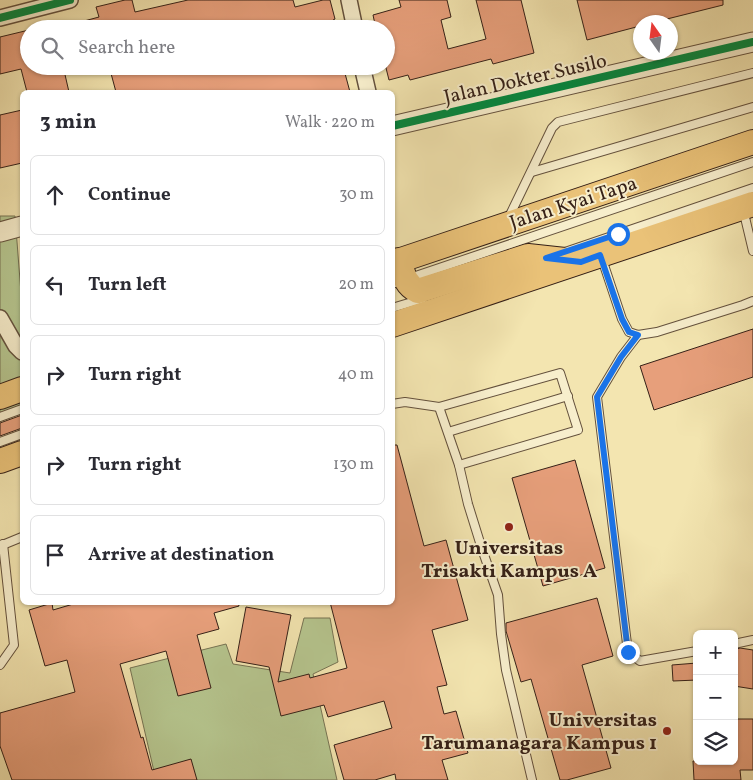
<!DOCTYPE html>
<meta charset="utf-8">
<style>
:root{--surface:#fff;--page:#f7f7f7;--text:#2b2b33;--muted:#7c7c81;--line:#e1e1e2}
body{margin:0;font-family:Vollkorn,serif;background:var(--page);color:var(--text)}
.controls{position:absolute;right:15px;bottom:15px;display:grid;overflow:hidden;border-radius:8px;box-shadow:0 1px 4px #0004}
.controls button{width:45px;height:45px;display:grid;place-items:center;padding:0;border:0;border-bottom:1px solid var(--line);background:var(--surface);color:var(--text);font:25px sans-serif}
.compass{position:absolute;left:633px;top:15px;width:45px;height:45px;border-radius:50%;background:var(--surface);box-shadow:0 1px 4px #0004;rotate:346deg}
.stop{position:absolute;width:15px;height:15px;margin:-11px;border:4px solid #1a73e8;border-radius:50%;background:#fff}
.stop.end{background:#1a73e8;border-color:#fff;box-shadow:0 1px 5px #0008}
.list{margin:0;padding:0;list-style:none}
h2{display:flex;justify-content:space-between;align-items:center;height:65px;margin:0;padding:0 20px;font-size:21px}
h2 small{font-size:16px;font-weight:400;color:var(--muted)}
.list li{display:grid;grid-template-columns:32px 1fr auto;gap:15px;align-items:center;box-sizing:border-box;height:80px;margin:0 10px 10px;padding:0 10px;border:1px solid var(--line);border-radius:8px}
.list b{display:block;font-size:19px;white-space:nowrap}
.list em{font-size:16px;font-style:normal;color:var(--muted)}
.icon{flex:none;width:28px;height:28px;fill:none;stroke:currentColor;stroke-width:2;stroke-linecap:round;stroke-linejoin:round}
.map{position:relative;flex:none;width:753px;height:780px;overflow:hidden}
.search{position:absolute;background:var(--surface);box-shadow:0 1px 4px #0004;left:20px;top:20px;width:375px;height:55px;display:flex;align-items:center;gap:12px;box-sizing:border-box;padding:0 18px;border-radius:28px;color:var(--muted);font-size:19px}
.panel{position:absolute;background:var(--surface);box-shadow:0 1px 4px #0004;left:20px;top:90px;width:375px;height:515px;border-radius:8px}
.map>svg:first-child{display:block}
</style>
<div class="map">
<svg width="753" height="780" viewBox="0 0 753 780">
<rect width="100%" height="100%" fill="#f3e5b0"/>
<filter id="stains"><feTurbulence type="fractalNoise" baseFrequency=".004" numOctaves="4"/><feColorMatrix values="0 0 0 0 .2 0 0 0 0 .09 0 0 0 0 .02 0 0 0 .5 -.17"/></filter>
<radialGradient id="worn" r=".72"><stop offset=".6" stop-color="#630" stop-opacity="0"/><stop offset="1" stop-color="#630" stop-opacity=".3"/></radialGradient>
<g fill="#b6c68f" stroke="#767353">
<polygon points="0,216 15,216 22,306 22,408 0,413"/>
<polygon points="304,618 330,618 338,662 313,674 337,780 156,780 130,668 226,644 233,664 290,673"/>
</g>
<g fill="#e79f7b" stroke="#352017">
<polygon points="125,0 132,0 135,12 188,0 293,0 295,7 323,0 330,0 335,19 333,20 335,29 74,29 73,24 99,17 96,7"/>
<polygon points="399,0 447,0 451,17 441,20 448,49 486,39 476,0 521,0 534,53 493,64 491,59 410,80 408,75 389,80 386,68 386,29 376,29 373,15 401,7"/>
<polygon points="577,0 723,0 723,5 655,22 640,22 640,26 587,40"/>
<polygon points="29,30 29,66 63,66 69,92 27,92 21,69 0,74 0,37"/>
<polygon points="109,66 298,66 299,70 313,66 343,66 350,92 116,92"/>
<polygon points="22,110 22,163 0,168 0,115"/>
<polygon points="753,329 753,377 654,410 640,366"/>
<polygon points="22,415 22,428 0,436 0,423"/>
<polygon points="392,445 397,445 424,546 446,540 468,620 432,630 447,685 437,687 444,714 456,711 468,753 442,760 448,780 396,780 395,774 375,780 344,780 334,745 392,728 384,701 328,717 324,705 281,716 269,667 236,661 246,607 291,615 278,682 309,674 310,678 347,668 330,602 392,602"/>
<polygon points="575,460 605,568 543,586 512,478"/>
<polygon points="597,598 613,656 582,665 611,768 567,780 560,780 531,679 521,682 506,631 506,623"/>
<polygon points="80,602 238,602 239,606 214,613 219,629 197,635 211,688 178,696 166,651 120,664 141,738 143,737 152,770 191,759 197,780 12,780 0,746 0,713 75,692 67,660 45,666 29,610 52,603 53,610"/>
<polygon points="740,648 753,650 753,689 734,686 737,649"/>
<polygon points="697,663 697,680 673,681 672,665"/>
<polygon points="734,719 753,719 753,770 740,770 741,780 694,780 693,761 734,761"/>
</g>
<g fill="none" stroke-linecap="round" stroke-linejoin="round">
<g stroke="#64513d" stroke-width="10">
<g id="service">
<polyline points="532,172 753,107"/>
<polyline points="743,209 753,251"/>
<polyline points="508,219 552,128 558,122 753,73"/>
<polyline points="565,252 753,188"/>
<polyline points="602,259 622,319 629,332 638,335 657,332 743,305 753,301"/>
<polyline points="392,284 753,162"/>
<polyline points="392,308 422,299"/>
<polyline points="638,335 621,357 597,397 628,652 640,661 697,651"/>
<polyline points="392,404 405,402 439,407 560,373 578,430 459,465"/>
<polyline points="439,407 459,465 468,504 482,549 498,595 501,634 506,670 532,780"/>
<polyline points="0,417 22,409"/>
<polyline points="448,432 568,396"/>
<polyline points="0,442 22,434"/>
<polyline points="0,546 22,537"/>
<polyline points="734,644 753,640"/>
<polyline points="0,665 14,645 3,544"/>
</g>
</g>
<g stroke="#64513d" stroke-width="18">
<g id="minor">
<polyline points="349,0 355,29"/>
<polyline points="0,18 70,0"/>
<polyline points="362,66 368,92"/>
<polyline points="0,318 16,346 22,352"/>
</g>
</g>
<g stroke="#64513d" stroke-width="21">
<g id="tertiary">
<polyline points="392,126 753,42"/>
<polyline points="0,232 22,226"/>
</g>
</g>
<g stroke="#352017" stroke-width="26">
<g id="primary">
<path d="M399,260C403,273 405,285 418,291L528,256L574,261"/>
<polyline points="392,263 753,142"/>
<polyline points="392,325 753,204"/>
<polyline points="0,397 22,389"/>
<polyline points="0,461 22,453"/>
</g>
</g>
<use href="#service" stroke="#f7eecc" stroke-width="8"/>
<use href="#minor" stroke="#f7eecc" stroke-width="15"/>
<use href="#tertiary" stroke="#f7eecc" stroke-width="19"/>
<use href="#primary" stroke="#eac278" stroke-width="24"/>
<g stroke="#f7eecc" stroke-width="11">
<g id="cycleway">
<polyline points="0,18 70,0"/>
<polyline points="392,126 753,42"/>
</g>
</g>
<use href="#cycleway" stroke="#00873e" stroke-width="8"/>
</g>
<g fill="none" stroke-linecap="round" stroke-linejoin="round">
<polyline stroke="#1a73e8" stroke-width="6" points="618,234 546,258 581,262 600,255 622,319 629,332 638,335 621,357 597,397 628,652"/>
</g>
<g fill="#8f2418" stroke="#f7eecc" stroke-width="2">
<circle cx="509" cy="527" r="5"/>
<circle cx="667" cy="731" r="5"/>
</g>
<g text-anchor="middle" stroke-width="4" stroke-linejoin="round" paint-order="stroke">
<g font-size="20" fill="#352017" stroke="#f7eecc">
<text transform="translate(525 78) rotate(-13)" y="7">Jalan Dokter Susilo</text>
<text transform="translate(573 202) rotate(-18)" y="7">Jalan Kyai Tapa</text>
</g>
<g font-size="20" font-weight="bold" fill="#352017" stroke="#f7eecc">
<text x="509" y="554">Universitas<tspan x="509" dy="23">Trisakti Kampus A</tspan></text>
<text x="657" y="726" text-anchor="end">Universitas<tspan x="657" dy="23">Tarumanagara Kampus 1</tspan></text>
</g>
</g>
<rect width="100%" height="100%" filter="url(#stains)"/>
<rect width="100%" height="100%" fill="url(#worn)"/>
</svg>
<div class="controls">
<button>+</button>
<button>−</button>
<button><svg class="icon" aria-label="layers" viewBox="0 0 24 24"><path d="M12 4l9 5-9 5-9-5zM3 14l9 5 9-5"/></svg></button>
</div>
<svg class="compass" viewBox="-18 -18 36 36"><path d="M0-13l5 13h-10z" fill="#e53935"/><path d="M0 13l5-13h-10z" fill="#7c7c81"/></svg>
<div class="stop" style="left:618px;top:234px"></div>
<div class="stop end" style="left:628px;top:652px"></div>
<div class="search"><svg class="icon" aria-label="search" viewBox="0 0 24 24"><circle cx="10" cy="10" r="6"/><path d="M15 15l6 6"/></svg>Search here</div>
<section class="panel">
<h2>3 min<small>Walk · 220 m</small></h2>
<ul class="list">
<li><svg class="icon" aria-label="ahead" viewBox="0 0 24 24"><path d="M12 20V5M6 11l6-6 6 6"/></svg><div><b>Continue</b></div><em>30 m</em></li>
<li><svg class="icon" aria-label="left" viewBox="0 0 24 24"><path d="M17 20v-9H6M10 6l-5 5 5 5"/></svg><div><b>Turn left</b></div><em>20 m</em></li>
<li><svg class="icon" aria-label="right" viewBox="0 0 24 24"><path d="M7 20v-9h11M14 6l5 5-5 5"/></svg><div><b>Turn right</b></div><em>40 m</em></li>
<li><svg class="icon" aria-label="right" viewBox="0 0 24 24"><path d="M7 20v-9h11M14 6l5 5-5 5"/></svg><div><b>Turn right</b></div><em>130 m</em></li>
<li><svg class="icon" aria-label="arrive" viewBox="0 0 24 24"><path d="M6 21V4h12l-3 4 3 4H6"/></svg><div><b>Arrive at destination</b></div></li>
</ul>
</section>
</div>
